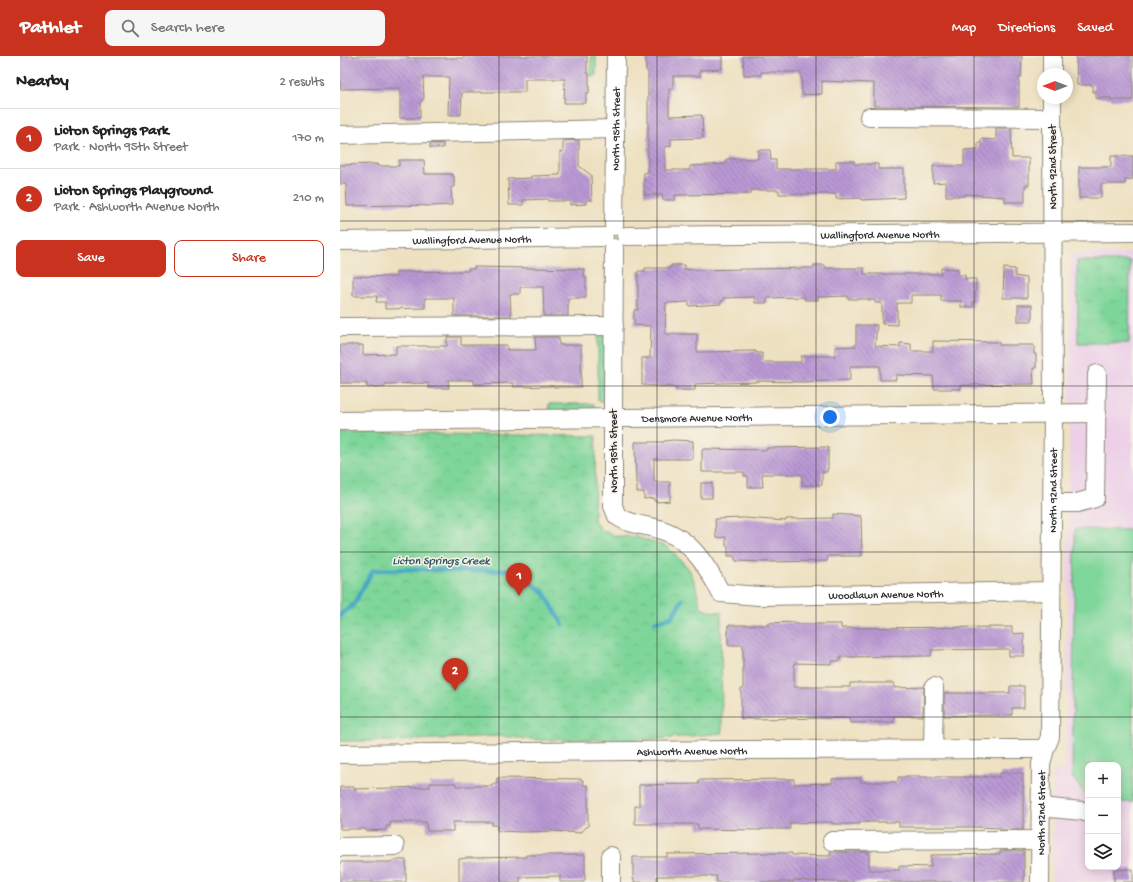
<!DOCTYPE html>
<meta charset="utf-8">
<style>
:root{--surface:#fff;--page:#f6f6f6;--text:#222;--muted:#767676;--line:#e0e0e0;--accent:#c8321e}
body{margin:0;font-family:"Gochi Hand",sans-serif;background:var(--page);color:var(--text)}
.controls{position:absolute;right:12px;bottom:12px;display:grid;overflow:hidden;border-radius:8px;box-shadow:0 2px 10px #0003}
.controls button{width:36px;height:36px;display:grid;place-items:center;padding:0;border:0;border-bottom:1px solid var(--line);background:var(--surface);color:var(--text);font:20px sans-serif}
.compass{position:absolute;left:697px;top:12px;width:36px;height:36px;border-radius:50%;background:var(--surface);box-shadow:0 2px 10px #0003;rotate:270deg}
.you{position:absolute;left:490px;top:361px;width:14px;height:14px;margin:-10px;border:3px solid #fff;border-radius:50%;background:#1a73e8;box-shadow:0 0 0 6px #1a73e833}
.badge{display:grid;place-items:center;width:26px;height:26px;border-radius:50%;background:var(--accent);color:#fff;font-size:13px;font-weight:700}
.pin{position:absolute;translate:-50% -33px;filter:drop-shadow(0 1px 2px #0008)}
.pin::after{content:'';position:absolute;top:21px;width:14px;height:12px;background:inherit;clip-path:polygon(0 0,100% 0,50% 100%)}
.list{margin:0;padding:0;list-style:none}
h2{display:flex;justify-content:space-between;align-items:center;height:52px;margin:0;padding:0 16px;font-size:17px}
h2 small{font-size:13px;font-weight:400;color:var(--muted)}
.list li{display:grid;grid-template-columns:26px 1fr auto;gap:12px;align-items:center;box-sizing:border-box;height:60px;padding:0 16px;border-top:1px solid var(--line)}
.list b{display:block;font-size:15px;white-space:nowrap}
.list p{margin:0;font-size:13px;white-space:nowrap;color:var(--muted)}
.list em{font-size:13px;font-style:normal;color:var(--muted)}
.actions{display:flex;gap:8px;padding:12px 16px}
.actions a{flex:1;padding:9px 0;border:1px solid var(--accent);border-radius:8px;text-align:center;font-size:14px;color:var(--accent)}
.actions .main{background:var(--accent);color:#fff}
.icon{flex:none;width:22px;height:22px;fill:none;stroke:currentColor;stroke-width:2;stroke-linecap:round;stroke-linejoin:round}
.map{position:relative;flex:none;width:793px;height:826px;overflow:hidden}
header{display:flex;align-items:center;gap:24px;box-sizing:border-box;height:56px;padding:0 20px;background:var(--accent);color:#fff}
header strong{font-size:19px}
nav{display:flex;gap:22px;margin-inline-start:auto;font-size:14px}
.search{width:280px;height:36px;background:var(--page);display:flex;align-items:center;gap:10px;box-sizing:border-box;padding:0 14px;border-radius:8px;color:var(--muted);font-size:15px}
main{display:flex}
aside{flex:1;background:var(--surface)}
.map>svg:first-child{display:block}
</style>
<header>
<strong>Pathlet</strong>
<div class="search"><svg class="icon" aria-label="search" viewBox="0 0 24 24"><circle cx="10" cy="10" r="6"/><path d="M15 15l6 6"/></svg>Search here</div>
<nav><a>Map</a><a>Directions</a><a>Saved</a></nav>
</header>
<main>
<aside>
<h2>Nearby<small>2 results</small></h2>
<ul class="list">
<li><span class="badge">1</span><div><b>Licton Springs Park</b><p>Park · North 95th Street</p></div><em>170 m</em></li>
<li><span class="badge">2</span><div><b>Licton Springs Playground</b><p>Park · Ashworth Avenue North</p></div><em>210 m</em></li>
</ul>
<div class="actions"><a class="main">Save</a><a>Share</a></div>
</aside>
<div class="map">
<svg width="793" height="826" viewBox="0 0 793 826">
<defs>
<pattern id="grass-tufts" width="24" height="20" patternUnits="userSpaceOnUse"><rect width="24" height="20" fill="#7fd69a"/><path d="M3 7l-1-3M5 7V3M7 7l1-3M15 17l-1-3M17 17v-4M19 17l1-3" fill="none" stroke="#6eb885"/></pattern>
<pattern id="park-crowns" width="20" height="18" patternUnits="userSpaceOnUse"><rect width="20" height="18" fill="#7fd69a"/><path d="M2 6a3 3 0 1 1 6 0M12 15a3 3 0 1 1 6 0" fill="none" stroke="#6eb885"/></pattern>
<pattern id="building-back-hatch" width="6" height="6" patternUnits="userSpaceOnUse"><rect width="6" height="6" fill="#ba98d4"/><path d="M-1 5l2 2M0 0l6 6M5-1l2 2" fill="none" stroke="#977cac"/></pattern>
</defs>
<rect width="100%" height="100%" fill="#f7f3e8"/>
<filter id="ink" filterUnits="userSpaceOnUse"><feTurbulence type="fractalNoise" baseFrequency=".025" numOctaves="2"/><feDisplacementMap in="SourceGraphic" scale="8" xChannelSelector="R" yChannelSelector="G"/><feConvolveMatrix kernelMatrix="1 2 1 2 8 2 1 2 1" color-interpolation-filters="sRGB"/></filter>
<filter id="wash" filterUnits="userSpaceOnUse"><feTurbulence type="fractalNoise" baseFrequency=".012" numOctaves="4" result="noise"/><feDisplacementMap in="SourceGraphic" scale="16" xChannelSelector="R" yChannelSelector="G"/><feGaussianBlur stdDeviation="0.9" result="paint"/><feColorMatrix in="noise" values="0 0 0 0 0 0 0 0 0 0 0 0 0 0 0 0 0 1.4 0 .05"/><feComposite in="paint" operator="in"/></filter>
<g filter="url(#wash)">
<rect width="100%" height="100%" fill="#eee1c1"/>
<path fill="#edd0e8" fill-rule="evenodd" d="M793,197V826H712L713,714H726L731,198ZM748,709H778V811H748Z"/>
<g fill="url(#grass-tufts)" stroke="#558062">
<rect x="251" y="0" width="5" height="20"/>
<polygon points="737,205 790,205 789,287 738,287"/>
<polygon points="258,279 265,279 264,345 258,345"/>
<polygon points="209,348 254,348 254,354 209,355"/>
</g>
<polygon fill="url(#park-crowns)" stroke="#558062" points="0,377 256,380 254,464 261,474 276,480 297,481 328,491 349,513 355,527 361,552 369,555 381,556 382,677 321,683 199,684 158,680 55,685 0,685"/>
<polygon fill="#7fd69a" stroke="#558062" points="735,473 793,474 793,746 778,746 778,709 748,709 748,742 732,721"/>
<g fill="none" stroke-linecap="round" stroke-linejoin="round">
<g stroke="#44a8c4" stroke-width="4.5">
<polyline points="0,559 13,549 33,514 72,513 123,515 173,514 204,536 223,569"/>
<polyline points="315,566 332,561 342,544"/>
</g>
</g>
<g id="blocks">
<g fill="url(#building-back-hatch)">
<polygon points="0,0 68,0 68,2 124,2 124,0 247,0 247,17 249,17 249,37 246,37 246,47 224,47 225,23 185,23 185,36 122,36 121,59 108,59 109,21 83,21 84,42 80,46 80,62 60,62 60,32 0,33"/>
<polygon points="306,0 382,0 382,13 360,14 360,20 333,20 333,33 329,33 329,60 362,59 363,82 331,83 331,90 325,91 325,114 350,114 350,110 386,108 386,103 418,103 418,94 430,94 431,104 436,104 436,113 496,113 496,105 514,105 514,108 538,108 538,113 564,113 564,142 521,144 521,142 496,143 496,138 439,138 439,134 411,134 411,138 335,139 335,144 323,144 322,139 304,139 304,117 308,116 308,15 306,15"/>
<polygon points="403,0 682,0 681,22 679,21 679,51 534,50 534,27 530,27 482,25 482,38 462,39 461,16 421,16 421,19 404,19"/>
<polygon points="736,0 793,0 793,44 771,44 771,42 756,42 756,36 753,36 753,29 737,29"/>
<polygon points="656,72 671,72 672,102 689,102 689,129 685,129 685,146 665,146 665,141 625,138 625,140 606,140 606,126 593,127 593,110 624,110 624,94 638,93 638,87 641,87 641,83 656,84"/>
<polygon points="239,84 239,110 251,119 252,144 246,144 246,148 230,149 230,145 208,145 208,143 183,144 183,149 169,149 168,123 191,122 191,120 220,119 220,95 223,96 223,85"/>
<polygon points="103,87 103,92 90,92 90,88"/>
<polygon points="771,100 793,100 793,123 785,124 785,128 761,128 761,142 739,142 739,111 771,111"/>
<polygon points="59,104 84,104 85,118 112,118 112,120 114,120 114,131 111,131 112,149 92,150 58,149 7,150 6,128 0,128 0,109 37,108 37,110 59,110"/>
<polygon points="331,209 344,209 344,213 353,214 465,212 474,212 474,209 485,209 485,212 524,212 524,218 601,218 601,212 618,213 618,219 625,219 625,223 636,223 635,246 633,246 633,251 621,251 621,245 601,245 601,239 571,239 571,247 557,247 557,269 542,268 542,247 535,247 535,244 528,244 528,243 508,243 508,240 478,241 478,244 465,244 465,241 427,242 427,247 415,247 414,241 383,242 383,245 381,245 381,248 349,250 349,246 326,247 325,278 357,278 357,296 416,295 416,297 422,297 422,305 424,305 424,306 461,306 461,300 495,300 495,291 516,290 516,269 537,269 535,290 560,291 560,287 571,288 571,295 593,295 593,285 659,286 659,289 694,289 694,298 696,298 696,312 693,312 694,328 621,329 621,333 594,333 593,320 556,319 556,324 540,324 540,310 510,310 510,324 464,326 416,325 416,326 355,328 355,334 336,334 336,331 302,329 302,302 310,302 311,270 294,269 294,254 298,254 298,215 305,215 305,212 331,212"/>
<polygon points="134,211 244,213 244,221 246,221 246,242 228,242 228,260 204,260 203,231 180,231 180,238 170,238 171,260 114,260 114,242 85,242 85,252 45,253 45,246 36,246 37,240 13,240 13,220 56,221 56,217 58,216 128,215 128,213 134,213"/>
<polygon points="664,212 675,213 675,220 687,222 687,242 663,242"/>
<rect x="678" y="249" width="14" height="16"/>
<polygon points="107,281 121,281 121,289 167,289 167,294 196,294 195,281 219,281 219,289 241,289 241,331 214,331 214,330 173,331 173,327 134,328 134,324 108,324 109,332 88,332 88,327 45,328 45,331 27,331 27,327 0,327 0,289 23,289 23,299 56,298 56,290 107,290"/>
<polygon points="333,384 353,385 353,403 314,403 314,426 330,426 330,445 317,446 317,445 314,445 314,442 304,443 304,436 297,436 297,428 296,428 295,386 324,386 324,385"/>
<polygon points="488,391 488,413 487,413 487,416 482,416 482,429 462,429 462,418 422,418 423,431 408,431 408,420 404,420 404,416 362,416 362,393 427,394 427,392"/>
<rect x="361" y="427" width="11" height="15"/>
<polygon points="493,458 520,460 521,461 522,500 488,500 487,505 428,506 396,505 394,500 388,500 388,490 386,490 386,481 376,482 375,463 404,462 446,465 446,463 493,462"/>
<polygon points="455,566 455,568 501,568 501,572 672,571 672,578 684,577 684,600 669,600 669,593 591,594 591,600 500,601 500,605 492,605 492,608 454,607 454,631 510,631 510,627 554,627 554,632 584,631 583,660 554,660 554,666 510,667 509,662 401,663 401,633 403,633 403,589 388,589 388,569 429,569 429,567"/>
<polygon points="670,630 684,630 684,652 672,652 672,659 604,660 604,637 670,637"/>
<polygon points="660,717 683,717 683,774 661,774 661,772 638,771 559,771 559,766 520,766 520,768 492,768 492,766 450,767 450,773 421,773 421,774 358,773 358,768 295,768 295,750 299,750 299,729 359,728 359,724 454,723 454,728 492,727 492,723 521,722 521,726 558,726 558,721 565,721 565,720 580,720 580,721 660,721"/>
<polygon points="157,722 242,723 242,725 244,725 243,729 248,729 248,771 245,771 245,773 243,773 243,775 240,775 240,777 213,775 183,776 158,775 157,774 157,769 152,769 152,766 113,766 113,775 87,775 86,766 50,766 50,770 46,770 46,774 26,775 26,773 0,773 0,731 14,731 14,733 90,731 90,727 116,727 116,730 152,730 153,728 157,728"/>
<polygon points="660,795 684,795 684,826 492,826 453,824 453,826 376,826 377,820 317,820 317,826 294,826 294,823 293,823 293,801 327,801 327,798 426,797 452,797 452,799 490,800 490,796 529,796 529,814 559,814 559,810 591,811 591,799 660,798"/>
<polygon points="186,799 245,799 245,824 243,824 243,826 220,826 220,820 180,821 180,826 119,826 119,803 127,802 186,801"/>
<polygon points="53,804 66,804 66,826 0,826 0,806 53,806"/>
<polygon points="793,813 793,826 774,826 774,814"/>
</g>
</g>
</g>
<g filter="url(#ink)">
<use href="#blocks" fill-opacity="0" stroke="#8c8676" stroke-width="1"/>
<g fill="none" stroke-linecap="round" stroke-linejoin="round">
<g stroke="#8c8676" stroke-width="20">
<g id="minor">
<polyline points="712,18 712,0"/>
<polyline points="529,61 712,62"/>
<polyline points="0,79 275,73"/>
<path id="s1" d="M274,170L276,0"/>
<path id="s2" d="M286,180L793,176"/>
<path id="s3" d="M0,185L264,181"/>
<path id="s4" d="M274,192L273,346V450L277,460C288,468 303,469 315,472C349,480 366,508 381,537L419,540L711,535"/>
<polyline points="0,271 274,270"/>
<path id="s5" d="M0,365L757,357"/>
<polyline points="712,447 737,447 755,442 757,318"/>
<polyline points="593,693 594,631"/>
<path id="s6" d="M0,698L393,694L705,693"/>
<polyline points="700,751 742,755 748,757"/>
<polyline points="492,785 700,784"/>
<polyline points="0,791 55,790"/>
<polyline points="271,800 271,826"/>
<path id="s7" d="M700,826L701,708L705,693L710,681L713,358L712,42"/>
</g>
</g>
<use href="#minor" stroke="#fff" stroke-width="18"/>
</g>
</g>
<path fill="none" stroke="#2b2b2b" stroke-width="1" stroke-opacity="0.55" d="M159,0V826M317,0V826M476,0V826M634,0V826M0,165H793M0,330H793M0,496H793M0,661H793"/>
<g text-anchor="middle" stroke-width="3" stroke-linejoin="round" paint-order="stroke">
<g font-size="11" fill="#2b2b2b" stroke="#f7f3e8">
<text dy="4" stroke="none"><textPath href="#s1" startOffset="97">North 95th Street</textPath></text>
<text transform="translate(712 111) rotate(-90)" y="4">North 92nd Street</text>
<text dy="4" stroke="none"><textPath href="#s2" startOffset="254">Wallingford Avenue North</textPath></text>
<text dy="4" stroke="none"><textPath href="#s3" startOffset="132">Wallingford Avenue North</textPath></text>
<text dy="4" stroke="none"><textPath href="#s5" startOffset="357">Densmore Avenue North</textPath></text>
<text transform="translate(273 395) rotate(-90)" y="4">North 95th Street</text>
<text dy="4" stroke="none"><textPath href="#s7" startOffset="393">North 92nd Street</textPath></text>
<text dy="4" stroke="none"><textPath href="#s4" startOffset="570">Woodlawn Avenue North</textPath></text>
<text dy="4" stroke="none"><textPath href="#s6" startOffset="352">Ashworth Avenue North</textPath></text>
<text dy="4" stroke="none"><textPath href="#s7" startOffset="69">North 92nd Street</textPath></text>
</g>
<g font-size="12" font-style="italic" fill="#345761" stroke="#f7f3e8">
<text x="101" y="508">Licton Springs Creek</text>
</g>
</g>
</svg>
<div class="controls">
<button>+</button>
<button>−</button>
<button><svg class="icon" aria-label="layers" viewBox="0 0 24 24"><path d="M12 4l9 5-9 5-9-5zM3 14l9 5 9-5"/></svg></button>
</div>
<svg class="compass" viewBox="-18 -18 36 36"><path d="M0-13l5 13h-10z" fill="#e53935"/><path d="M0 13l5-13h-10z" fill="#767676"/></svg>
<div class="you"></div>
<div class="pin badge" style="left:179px;top:540px">1</div>
<div class="pin badge" style="left:115px;top:635px">2</div>
</div>
</main>
